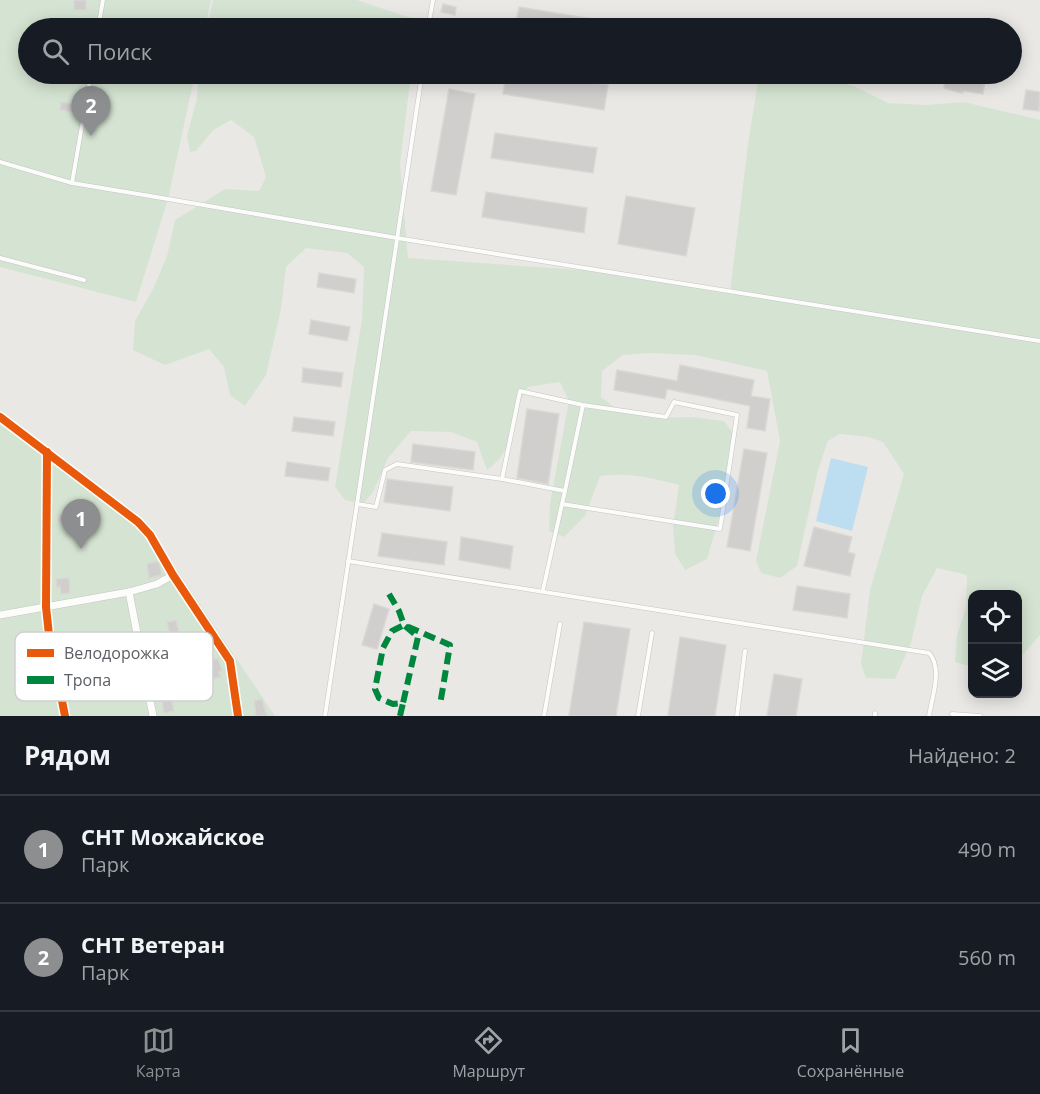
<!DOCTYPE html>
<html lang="ru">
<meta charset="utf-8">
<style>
:root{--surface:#171b24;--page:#20242c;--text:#f1f3f6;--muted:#9ea1a6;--line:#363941;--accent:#8d8e90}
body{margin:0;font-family:"Open Sans",sans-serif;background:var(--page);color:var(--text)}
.controls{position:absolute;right:18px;bottom:18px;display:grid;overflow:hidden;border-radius:12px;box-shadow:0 3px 15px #0003}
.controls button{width:54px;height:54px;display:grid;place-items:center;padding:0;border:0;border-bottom:2px solid var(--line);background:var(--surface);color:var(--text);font:30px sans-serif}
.you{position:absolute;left:716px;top:494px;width:21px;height:21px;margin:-15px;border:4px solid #fff;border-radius:50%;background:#1a73e8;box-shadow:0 0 0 9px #1a73e833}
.badge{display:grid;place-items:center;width:39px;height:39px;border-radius:50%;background:var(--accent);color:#fff;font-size:20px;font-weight:700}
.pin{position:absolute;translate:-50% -50px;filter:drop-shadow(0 2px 3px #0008)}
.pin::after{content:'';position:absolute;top:32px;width:21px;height:18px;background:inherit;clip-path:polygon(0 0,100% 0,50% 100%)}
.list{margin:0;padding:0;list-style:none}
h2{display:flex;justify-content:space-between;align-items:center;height:78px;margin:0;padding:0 24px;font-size:26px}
h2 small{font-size:20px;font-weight:400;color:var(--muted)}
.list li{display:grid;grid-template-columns:39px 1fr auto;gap:18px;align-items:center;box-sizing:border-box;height:108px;padding:0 24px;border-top:2px solid var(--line)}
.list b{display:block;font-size:22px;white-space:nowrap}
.list p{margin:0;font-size:20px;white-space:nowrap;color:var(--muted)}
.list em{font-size:20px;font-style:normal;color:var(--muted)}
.icon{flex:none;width:33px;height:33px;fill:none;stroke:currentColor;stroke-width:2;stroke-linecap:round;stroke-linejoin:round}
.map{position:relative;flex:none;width:1040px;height:716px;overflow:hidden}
.search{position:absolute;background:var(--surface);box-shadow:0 3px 15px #0003;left:18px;right:18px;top:18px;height:66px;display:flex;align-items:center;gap:15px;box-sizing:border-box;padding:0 21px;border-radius:33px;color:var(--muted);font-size:22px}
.sheet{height:294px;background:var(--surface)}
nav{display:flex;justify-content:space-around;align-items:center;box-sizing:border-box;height:84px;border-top:2px solid var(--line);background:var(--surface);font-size:16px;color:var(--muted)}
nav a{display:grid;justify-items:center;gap:3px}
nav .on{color:var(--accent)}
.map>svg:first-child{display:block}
</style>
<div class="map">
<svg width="1040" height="716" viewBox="0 0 1040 716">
<rect width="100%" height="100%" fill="#eae8e5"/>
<g fill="#d5e4d2">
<polygon points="0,0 211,0 205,28 28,28 28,74 195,74 168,199 136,302 0,267"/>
<polygon points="213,0 357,0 417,20 416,28 207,28"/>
<path d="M199,74H411L400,164L408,258L582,270L730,292L748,144L759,74H816L856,87L888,103L925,105L964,102L1040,120V635L1018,660V594H972V667L955,662L957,635L966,608L967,575L937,568L922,596L911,643L895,679L866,678L861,664L870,590L904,474L883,442L868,437L840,434L828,441L818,470L797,566L780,578L761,573L756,561L780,441L767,371L695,355L649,353L623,355L602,371L601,397L619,411L654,418L692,417L724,421L733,433L719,518L707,559L685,570L675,554L673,525L679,485C653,478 627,472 600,476L585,516L564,537L549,531L550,503L569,401L560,382L528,387C508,416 521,446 487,470L477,442L451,432L411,431L388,458L373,492L363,504L345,500L335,487L362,319L364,267L347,253L306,248L286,267L281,309L266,375L245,406L230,395L224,367L209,349L165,365L133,350L135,321L153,289L167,256L175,220L225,189L259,191L266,177L254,137L231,120L213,130L196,151L190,152L187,136L197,98Z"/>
<polygon points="0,412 143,520 275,716 0,716"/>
</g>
<polygon fill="#bdddf0" points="831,458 868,467 852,531 816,521"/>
<g fill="#d1cfce" stroke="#d9d8d4" stroke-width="1.5">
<rect x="74" y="0" width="12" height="10"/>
<polygon points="443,4 456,7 455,15 441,12"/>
<polygon points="519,7 629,25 628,28 515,28"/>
<polygon points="506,74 536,74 608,85 604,110 503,94"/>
<polygon points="946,74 986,74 983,94 963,91 963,93 957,92 944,88"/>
<polygon points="449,89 475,94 456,195 431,191"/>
<polygon points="1026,90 1040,92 1039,111 1023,109"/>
<polygon points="61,102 81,105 80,113 60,110"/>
<polygon points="495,133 597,148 593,173 491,158"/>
<polygon points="486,192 587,208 584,233 482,217"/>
<polygon points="626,196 695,208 686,256 618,244"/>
<polygon points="319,273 356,279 354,293 317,287"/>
<polygon points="311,320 350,327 347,341 309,334"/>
<polygon points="680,365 754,380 751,396 770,399 765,431 747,428 750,406 667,389 665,399 614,390 617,370 677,381"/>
<polygon points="303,368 343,373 341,387 302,382"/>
<polygon points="527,409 559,414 548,484 517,478"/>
<polygon points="294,417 335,422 333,436 292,431"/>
<polygon points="413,444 475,452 473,470 411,462"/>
<polygon points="744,449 767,453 750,551 727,547"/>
<polygon points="287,462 330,468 328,481 285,476"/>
<polygon points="387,479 453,487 450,511 384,502"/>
<rect x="59" y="515" width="15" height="8"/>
<polygon points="814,527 852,537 848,552 855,554 850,576 804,566"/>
<polygon points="382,533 447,542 444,565 378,556"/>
<polygon points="461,537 513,546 510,569 459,560"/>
<polygon points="154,562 159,562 162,575 149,578 147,564"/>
<polygon points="69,578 70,593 61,594 60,586 57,587 56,579"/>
<polygon points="797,586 850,594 847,618 793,610"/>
<polygon points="374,604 389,609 377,649 362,645"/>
<polygon points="176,620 179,633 170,635 167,622"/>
<polygon points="584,622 630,629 616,716 569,716"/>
<polygon points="202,637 207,646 205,647 210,661 218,658 222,671 219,672 221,677 213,679 209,667 206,667 202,653 200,653 198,649 197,650 195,640"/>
<polygon points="680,637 726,645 715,716 668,716"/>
<polygon points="774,674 802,679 796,716 767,716"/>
<polygon points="262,699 267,716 256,716 254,701"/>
<polygon points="170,700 172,700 174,711 164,713 162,702"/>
</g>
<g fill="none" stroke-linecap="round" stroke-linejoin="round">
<g stroke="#c4c4c5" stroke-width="5">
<g id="service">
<polyline points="98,28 103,0"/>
<polyline points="428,28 433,0"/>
<polyline points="0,162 72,183 168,199 397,238 1040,341"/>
<polyline points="72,183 91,74"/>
<polyline points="0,258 84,280"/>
<polyline points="502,479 520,391 583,405"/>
<polyline points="357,504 376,507 385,470 397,464 502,479 565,491"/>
<path d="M348,561L929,653C943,668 932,697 929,716"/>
<polyline points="543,590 562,504 565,491 583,405 666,417 674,402 737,415 720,529 562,504"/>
<polyline points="952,714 980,716"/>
<polyline points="325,716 422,74"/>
<polyline points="544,716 560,624"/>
<polyline points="638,716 652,633"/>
<polyline points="737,716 745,651"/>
<polyline points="875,716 875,713"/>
</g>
</g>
<g stroke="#c4c4c5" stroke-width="8">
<g id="minor">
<polyline points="0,417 138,522 150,535 173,575 230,661 238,716"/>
<polyline points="47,452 46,607 49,635 65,716"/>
<polyline points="129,592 153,716"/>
<polyline points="0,615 129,592 157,584 173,575"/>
</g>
</g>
<use href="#service" stroke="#fcfcfb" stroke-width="4"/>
<use href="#minor" stroke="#fcfcfb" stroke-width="7"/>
<g stroke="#00873e" stroke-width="6" stroke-dasharray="12 6" stroke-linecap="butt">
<polyline points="389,594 399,611 404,625 418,637 403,703 393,704 379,698 375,689 383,648 392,631 404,625 450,645 440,705"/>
<polyline points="400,716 403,703"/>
</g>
<g stroke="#fff" stroke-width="11">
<g id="cycleway">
<polyline points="0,417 138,522 150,535 173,575 230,661 238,716"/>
<polyline points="47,452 46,607 49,635 65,716"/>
</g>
</g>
<use href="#cycleway" stroke="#e8590c" stroke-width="8"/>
</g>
<rect x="15" y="632" width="198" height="69" rx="9" fill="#fff" stroke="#cecfd0" stroke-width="1.5"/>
<rect x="27" y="649" width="27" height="8" fill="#e8590c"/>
<rect x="27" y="676" width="27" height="8" fill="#00873e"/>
<g font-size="16" fill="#5b5e62">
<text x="64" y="659">Велодорожка</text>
<text x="64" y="686">Тропа</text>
</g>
</svg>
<div class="controls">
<button><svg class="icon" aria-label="locate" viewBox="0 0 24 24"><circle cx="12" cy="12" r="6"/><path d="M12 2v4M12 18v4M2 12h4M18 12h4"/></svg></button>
<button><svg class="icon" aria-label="layers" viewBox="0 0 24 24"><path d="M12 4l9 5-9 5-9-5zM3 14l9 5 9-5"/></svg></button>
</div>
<div class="you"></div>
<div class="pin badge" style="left:81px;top:549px">1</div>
<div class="pin badge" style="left:91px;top:136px">2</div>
<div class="search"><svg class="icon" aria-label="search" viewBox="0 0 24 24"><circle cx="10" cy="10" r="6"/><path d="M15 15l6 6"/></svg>Поиск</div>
</div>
<section class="sheet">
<h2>Рядом<small>Найдено: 2</small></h2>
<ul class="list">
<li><span class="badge">1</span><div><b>СНТ Можайское</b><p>Парк</p></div><em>490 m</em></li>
<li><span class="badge">2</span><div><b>СНТ Ветеран</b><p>Парк</p></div><em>560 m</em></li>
</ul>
</section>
<nav>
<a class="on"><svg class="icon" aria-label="map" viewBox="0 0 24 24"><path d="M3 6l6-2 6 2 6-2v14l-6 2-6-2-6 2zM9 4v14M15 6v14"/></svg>Карта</a>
<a><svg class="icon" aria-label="directions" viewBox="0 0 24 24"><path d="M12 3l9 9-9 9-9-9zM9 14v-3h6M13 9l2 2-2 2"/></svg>Маршрут</a>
<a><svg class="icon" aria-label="saved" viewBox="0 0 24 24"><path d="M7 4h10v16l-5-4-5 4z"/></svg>Сохранённые</a>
</nav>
